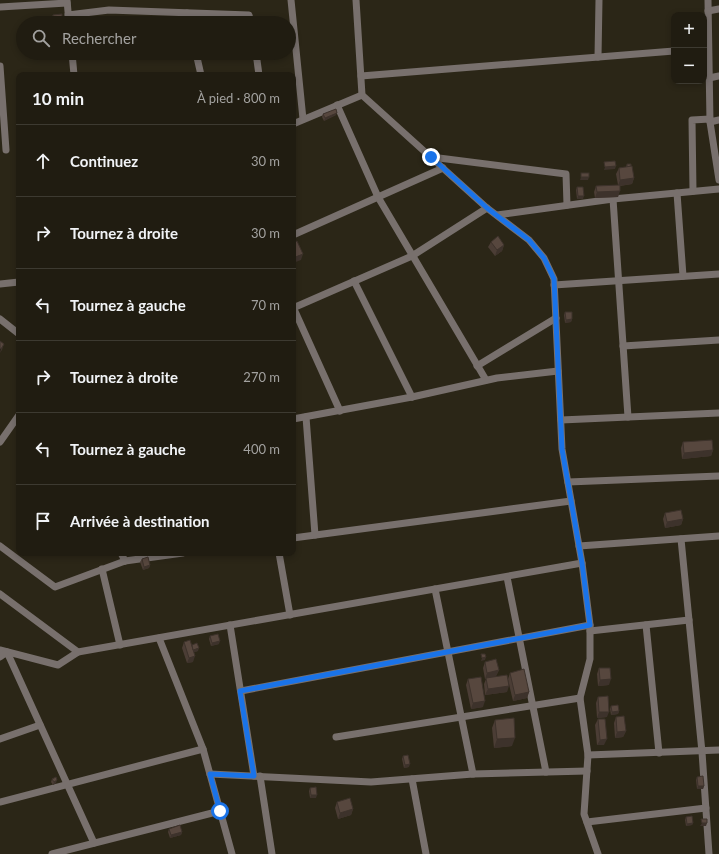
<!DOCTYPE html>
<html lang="fr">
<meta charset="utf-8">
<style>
:root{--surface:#201c11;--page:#2d291f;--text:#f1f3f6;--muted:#a2a19f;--line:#3d3a31}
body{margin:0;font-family:Lato,sans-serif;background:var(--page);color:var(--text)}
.controls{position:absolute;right:12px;top:12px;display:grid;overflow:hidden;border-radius:8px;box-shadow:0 2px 6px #0003}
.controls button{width:36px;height:36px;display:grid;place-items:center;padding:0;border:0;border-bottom:1px solid var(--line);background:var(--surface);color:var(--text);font:20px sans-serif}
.stop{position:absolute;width:12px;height:12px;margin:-9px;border:3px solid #1a73e8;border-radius:50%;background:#fff}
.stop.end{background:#1a73e8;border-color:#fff;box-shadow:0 1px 4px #0008}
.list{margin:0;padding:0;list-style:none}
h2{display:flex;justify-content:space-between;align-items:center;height:52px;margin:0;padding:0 16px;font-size:17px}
h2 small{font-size:13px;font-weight:400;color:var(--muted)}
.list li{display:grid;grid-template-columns:26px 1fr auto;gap:12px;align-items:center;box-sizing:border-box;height:72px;padding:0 16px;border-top:1px solid var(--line)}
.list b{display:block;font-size:15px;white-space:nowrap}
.list em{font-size:13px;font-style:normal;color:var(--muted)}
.icon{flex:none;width:22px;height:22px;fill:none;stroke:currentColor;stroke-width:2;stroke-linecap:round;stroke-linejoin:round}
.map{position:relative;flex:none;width:719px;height:854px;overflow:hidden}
.search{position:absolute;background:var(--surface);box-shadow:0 2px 6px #0003;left:16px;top:16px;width:280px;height:44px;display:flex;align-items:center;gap:10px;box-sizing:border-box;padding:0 14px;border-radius:22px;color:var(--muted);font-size:15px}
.panel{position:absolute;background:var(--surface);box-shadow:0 2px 6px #0003;left:16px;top:72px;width:280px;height:484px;border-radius:8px}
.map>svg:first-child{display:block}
</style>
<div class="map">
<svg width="719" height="854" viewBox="0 0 719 854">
<rect width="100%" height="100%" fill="#2b2617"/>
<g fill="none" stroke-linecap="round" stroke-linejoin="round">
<g stroke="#78706d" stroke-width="7">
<polyline points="67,0 69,23"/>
<polyline points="291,0 303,119"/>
<polyline points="356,0 362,95 487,208 529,240 544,258 554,279 562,449 582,563 590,625 590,659 580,698 588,755 584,814 598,854"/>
<polyline points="708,0 710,122 719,180"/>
<polyline points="0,7 67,3"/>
<polyline points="708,11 719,9"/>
<polyline points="187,13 189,23"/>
<polyline points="68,15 109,10 249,15 251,23"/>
<polyline points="72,53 74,75"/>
<polyline points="196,53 201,75"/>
<polyline points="256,53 259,75"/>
<polyline points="598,57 599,0"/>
<polyline points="0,66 6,150"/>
<polyline points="361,76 674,51"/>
<polyline points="709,78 719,76"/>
<polyline points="337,105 378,197 486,380"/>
<polyline points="710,122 719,120"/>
<polyline points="293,124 362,95"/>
<polyline points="431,157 566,174 567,205"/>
<polyline points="693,191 692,120 710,119"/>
<polyline points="677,193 683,276"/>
<polyline points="613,199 628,417"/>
<polyline points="497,215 613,199 719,189"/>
<polyline points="293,235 443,168"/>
<polyline points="354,281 412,397"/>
<polyline points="0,284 19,282"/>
<polyline points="554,285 719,274"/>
<polyline points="293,307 340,411"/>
<polyline points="293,308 412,256 487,208"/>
<polyline points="0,319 19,334"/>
<polyline points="623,346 719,340"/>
<polyline points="477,366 556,318"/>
<polyline points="306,417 315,535"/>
<polyline points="293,419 412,397 497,378 558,371"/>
<polyline points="561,420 719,413"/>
<polyline points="0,442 19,415"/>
<polyline points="568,482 719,476"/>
<polyline points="293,538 571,501"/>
<polyline points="681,539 702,752 709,854"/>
<polyline points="0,546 55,587 125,561 183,553"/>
<polyline points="579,546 719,536"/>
<polyline points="121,553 125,561"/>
<polyline points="279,553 290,615"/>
<polyline points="102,569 120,645"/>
<polyline points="507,577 546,772"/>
<polyline points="435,589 473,774"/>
<polyline points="0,594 78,652"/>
<polyline points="230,625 254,776"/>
<polyline points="646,625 659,753"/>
<polyline points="590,631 689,620"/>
<polyline points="159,638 203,749 232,854"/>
<polyline points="0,650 58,665 78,652 582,563"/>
<polyline points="0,657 7,652 94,843"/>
<polyline points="241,691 590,625"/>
<polyline points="336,737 580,698"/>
<polyline points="0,739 40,725"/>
<polyline points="588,755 719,750"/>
<polyline points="210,774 371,782 473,774 587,771"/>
<polyline points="260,776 272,854"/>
<polyline points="412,779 426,854"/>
<polyline points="0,802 203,749"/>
<polyline points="587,822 706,808"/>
<polyline points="52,854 220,811"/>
</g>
</g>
<g fill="#4b3d35">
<polygon points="53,15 62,23 51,23 50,21"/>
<polygon points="323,114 336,115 324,121 322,117"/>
<polygon points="627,164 631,166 634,178 632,184 620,186 618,197 595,198 594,192 596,186 618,185 616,174 619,168 626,167"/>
<polygon points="577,187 583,199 577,199 576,190"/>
<polygon points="491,242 504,245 502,251 495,256 488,247"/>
<polygon points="565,312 572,319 571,322 565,323 564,315"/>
<polygon points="683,442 713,450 711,456 682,459 681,448"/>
<polygon points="665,513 683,519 681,525 665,528 663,519"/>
<polygon points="142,559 150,565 149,568 143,570 140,562"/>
<polygon points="210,636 219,644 211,646 209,639"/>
<polygon points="184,642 192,645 198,651 194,652 193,662 187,663 182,648"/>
<polygon points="485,662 499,670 496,676 492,677 508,679 510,673 529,692 527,698 513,701 508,680 507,692 485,695 484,684 486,679 485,679 483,668"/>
<polygon points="599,668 609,685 598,686 597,674"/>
<polygon points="468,679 483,707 471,709 466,685"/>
<polygon points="598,697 607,717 597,718 596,703"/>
<polygon points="611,706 619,711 618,714 611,715 610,709"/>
<polygon points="616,717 626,731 623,737 615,738 614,723"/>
<polygon points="598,719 604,745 597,745 595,725"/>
<polygon points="495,720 512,746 494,748 492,728"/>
<polygon points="403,756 409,767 404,768 402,759"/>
<polygon points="697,777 704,786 703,789 697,789 696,780"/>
<polygon points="52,779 56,783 53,785 51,782"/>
<polygon points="310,788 316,798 310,798 309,791"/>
<polygon points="337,802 353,809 351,815 338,819 335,808"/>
<polygon points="686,817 693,823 692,825 686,826 685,820"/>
<polygon points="169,829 182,832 181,835 170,838 168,832"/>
</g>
<g fill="#3d322b">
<polygon points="337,113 336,115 324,121 325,118"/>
<polygon points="616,166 615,169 604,170 605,167"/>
<polygon points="581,177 589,177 588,180 580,180"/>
<polygon points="634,178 632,184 618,186 620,180"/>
<polygon points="620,191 618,197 595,198 597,192"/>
<polygon points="578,196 584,196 583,199 577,199"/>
<polygon points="504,245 502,251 495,256 497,250"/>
<polygon points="303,254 301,260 293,263 293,258"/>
<polygon points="572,319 571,322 565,323 566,320"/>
<polygon points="4,344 2,350 0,353 1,349"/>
<polygon points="713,450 711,456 682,459 684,453"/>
<polygon points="683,519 681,525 665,528 667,522"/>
<polygon points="149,553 154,553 154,554 148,556"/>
<polygon points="150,565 149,568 143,570 144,567"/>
<polygon points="220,641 219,644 211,646 212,643"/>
<polygon points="199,648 198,651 192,653 193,650"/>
<polygon points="195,656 193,662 187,663 189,658"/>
<polygon points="486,657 485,660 481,661 482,658"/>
<polygon points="499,670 496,676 485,679 487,673"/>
<polygon points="611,679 609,685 598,686 600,680"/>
<polygon points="509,686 507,692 485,695 488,689"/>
<polygon points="529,692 527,698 513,701 515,695"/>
<polygon points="485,701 483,707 471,709 473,703"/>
<polygon points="619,711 618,714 611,715 612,712"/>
<polygon points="599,712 609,712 607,717 597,718"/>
<polygon points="626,731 623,737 615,738 617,732"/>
<polygon points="515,738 512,746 494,748 497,739"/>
<polygon points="607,739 604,745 597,745 600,740"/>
<polygon points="410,764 409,767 404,768 405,765"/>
<polygon points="57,780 56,783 53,785 54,782"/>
<polygon points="698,786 704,786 703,789 697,789"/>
<polygon points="311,795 317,795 316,798 310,798"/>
<polygon points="353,809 351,815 338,819 340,813"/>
<polygon points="693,823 692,825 686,826 687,824"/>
<polygon points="702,823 707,823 706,826 700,826"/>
<polygon points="182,832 181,835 170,838 171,835"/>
</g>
<g fill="#57473e" stroke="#3d322b">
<polygon points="62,14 62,23 53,23 53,15"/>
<polygon points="290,24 291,34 289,34 289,25"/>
<polygon points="336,109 337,113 325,118 323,114"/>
<polygon points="615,161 616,166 605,167 604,162"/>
<polygon points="627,164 631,164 631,166 627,167"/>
<polygon points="632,166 634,178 620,180 619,168"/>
<rect x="581" y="173" width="8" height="4"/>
<polygon points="620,185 620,191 597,192 596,186"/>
<polygon points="577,187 583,187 584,196 578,196"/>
<polygon points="498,236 504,245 497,250 491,242"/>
<polygon points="297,241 303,254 293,258 293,243"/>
<polygon points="565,312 572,312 572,319 566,320"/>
<polygon points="0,341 4,344 1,349 0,348"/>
<polygon points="712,440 713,450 684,453 683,442"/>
<polygon points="681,510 683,519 667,522 665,513"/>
<polygon points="148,557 150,565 144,567 142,559"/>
<polygon points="218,634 220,641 212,643 210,636"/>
<polygon points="190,640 195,656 189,658 184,642"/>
<polygon points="197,643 199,648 193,650 192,645"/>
<polygon points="481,654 485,654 486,657 482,658"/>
<polygon points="496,659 499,670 487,673 485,662"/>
<polygon points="599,668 610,668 611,679 600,680"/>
<polygon points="524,669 529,692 515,695 510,673"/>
<polygon points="507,675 509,686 488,689 486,678"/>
<polygon points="481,677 485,701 473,703 468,679"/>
<polygon points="608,696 609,712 599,712 598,697"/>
<polygon points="618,705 619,711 612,712 611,706"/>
<polygon points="624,716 626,731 617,732 616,717"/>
<polygon points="514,718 515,738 497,739 495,720"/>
<polygon points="598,719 605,719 607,739 600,740"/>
<polygon points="408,755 410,764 405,765 403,756"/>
<polygon points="703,776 704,786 698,786 697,777"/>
<polygon points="56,777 57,780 54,782 52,779"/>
<polygon points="316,787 317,795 311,795 310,788"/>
<polygon points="350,798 353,809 340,813 337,802"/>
<polygon points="692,816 693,823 687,824 686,817"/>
<polygon points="701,819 707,819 707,823 702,823"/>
<polygon points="180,825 182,832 171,835 169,829"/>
</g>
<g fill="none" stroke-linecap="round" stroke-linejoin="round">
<polyline stroke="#1a73e8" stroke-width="5" points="220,811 210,774 254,776 240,691 590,625 582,563 562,449 554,279 544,258 529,240 487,208 431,157"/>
</g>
</svg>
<div class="controls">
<button>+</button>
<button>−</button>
</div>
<div class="stop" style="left:220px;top:811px"></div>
<div class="stop end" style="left:431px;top:157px"></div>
<div class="search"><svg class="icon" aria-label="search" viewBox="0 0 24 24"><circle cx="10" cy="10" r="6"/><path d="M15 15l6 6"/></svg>Rechercher</div>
<section class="panel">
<h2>10 min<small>À pied · 800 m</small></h2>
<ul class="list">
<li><svg class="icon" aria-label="ahead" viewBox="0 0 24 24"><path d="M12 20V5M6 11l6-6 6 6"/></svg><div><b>Continuez</b></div><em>30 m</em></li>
<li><svg class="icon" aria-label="right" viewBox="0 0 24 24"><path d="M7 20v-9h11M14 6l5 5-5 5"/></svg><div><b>Tournez à droite</b></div><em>30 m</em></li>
<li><svg class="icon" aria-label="left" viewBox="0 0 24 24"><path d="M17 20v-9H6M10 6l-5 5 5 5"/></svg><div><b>Tournez à gauche</b></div><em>70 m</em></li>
<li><svg class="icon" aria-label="right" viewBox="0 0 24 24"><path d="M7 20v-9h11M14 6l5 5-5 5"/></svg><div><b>Tournez à droite</b></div><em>270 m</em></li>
<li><svg class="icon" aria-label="left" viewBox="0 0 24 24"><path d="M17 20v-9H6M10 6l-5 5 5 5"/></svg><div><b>Tournez à gauche</b></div><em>400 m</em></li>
<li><svg class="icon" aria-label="arrive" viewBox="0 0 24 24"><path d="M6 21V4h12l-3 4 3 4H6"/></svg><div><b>Arrivée à destination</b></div></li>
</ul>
</section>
</div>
